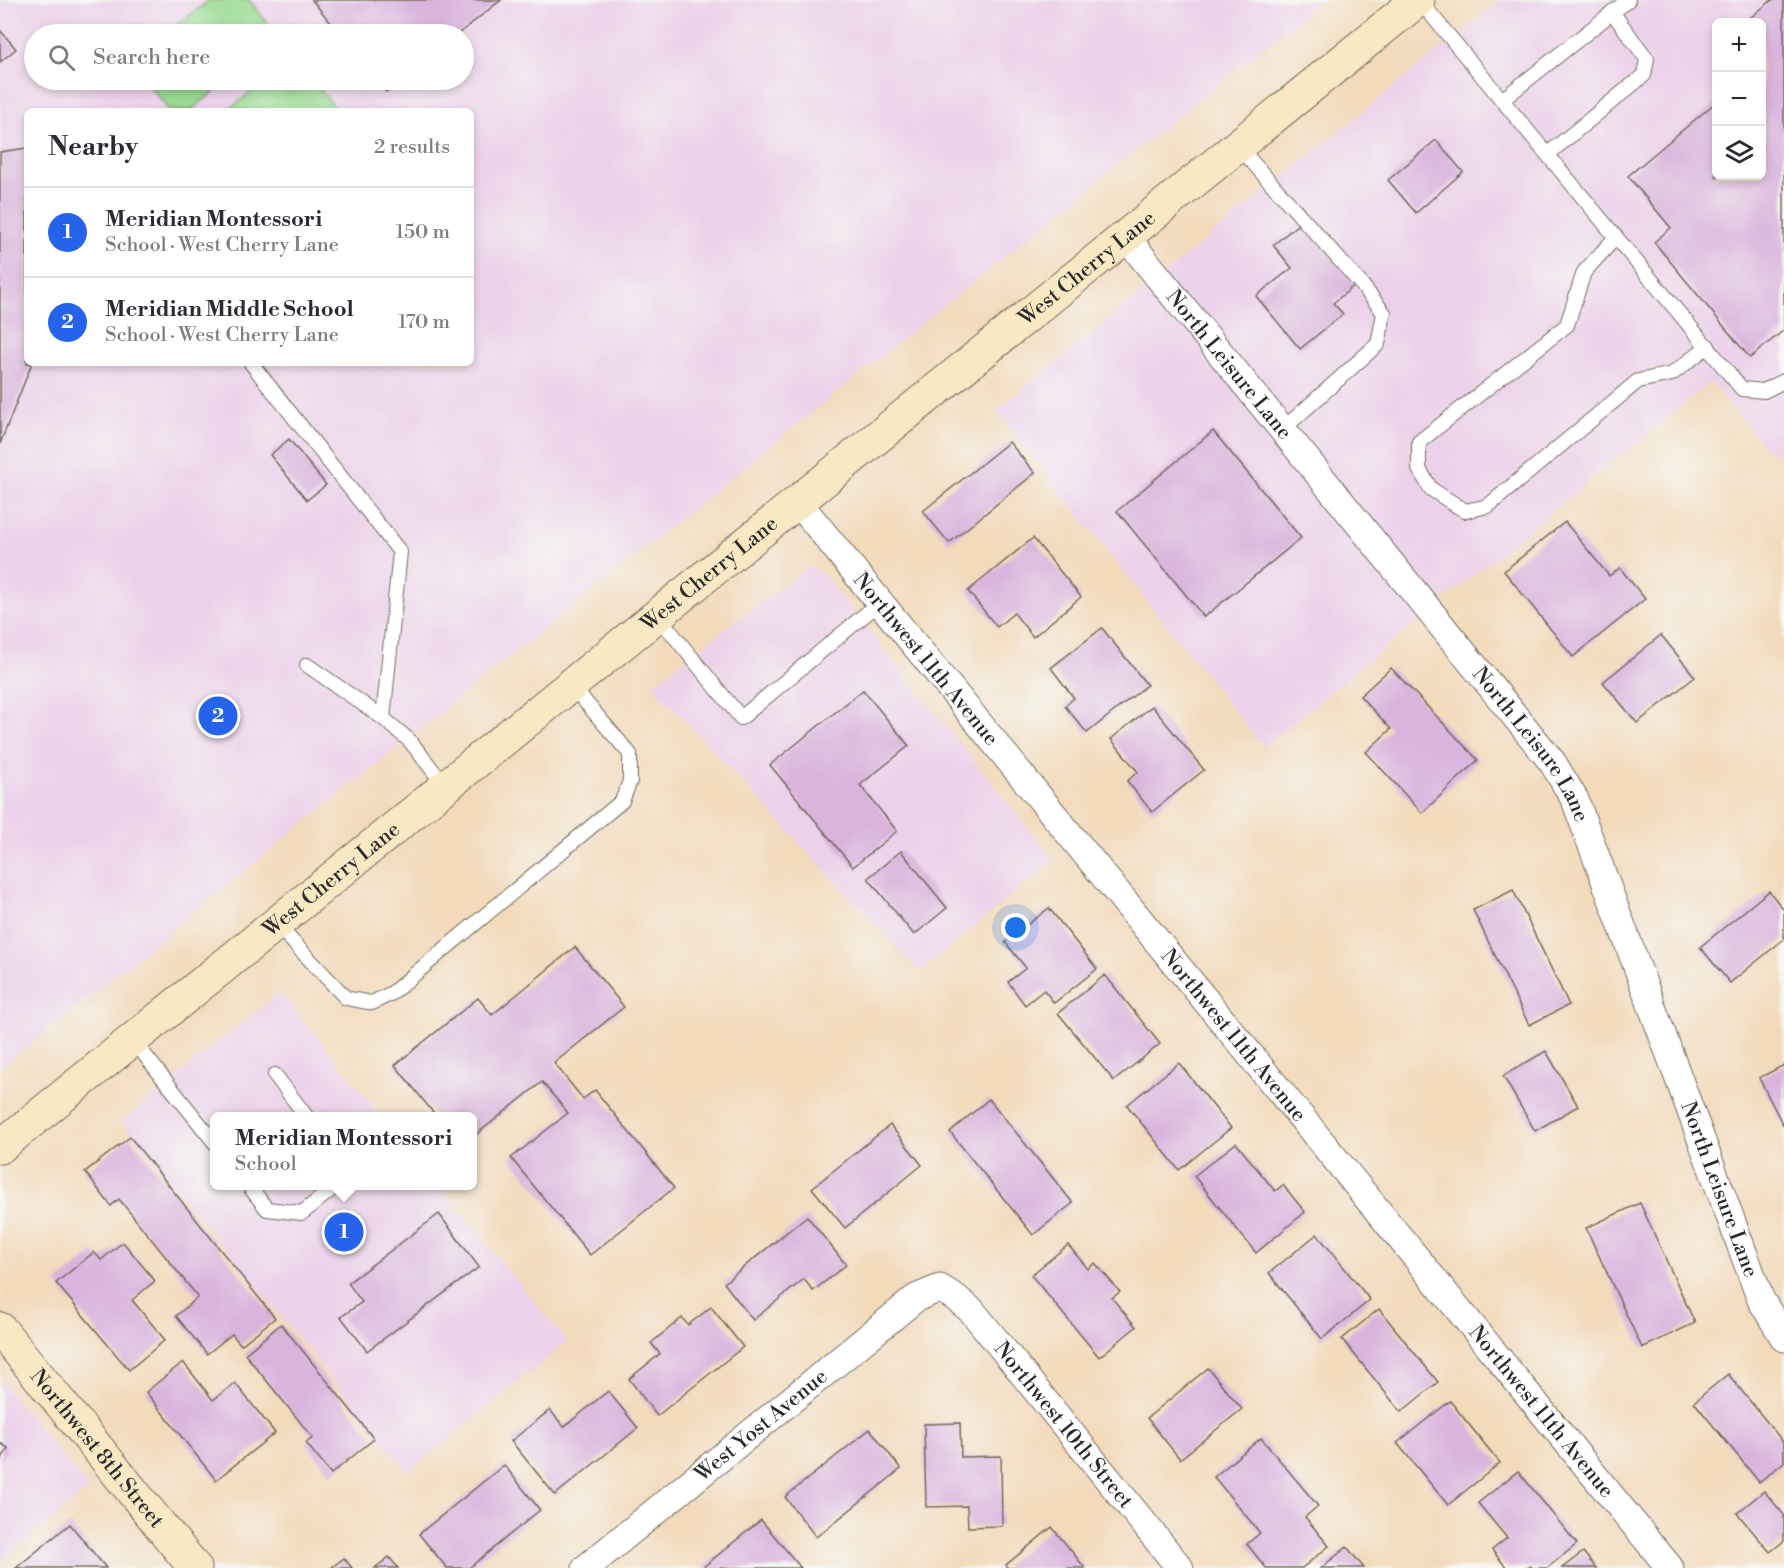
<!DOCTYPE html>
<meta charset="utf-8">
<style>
:root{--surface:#fff;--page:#f7f7f7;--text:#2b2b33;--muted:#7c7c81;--line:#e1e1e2;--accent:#2563eb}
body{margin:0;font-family:"Libre Bodoni",serif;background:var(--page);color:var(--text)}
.controls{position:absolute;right:18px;top:18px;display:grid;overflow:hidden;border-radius:9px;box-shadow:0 3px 9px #0003}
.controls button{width:54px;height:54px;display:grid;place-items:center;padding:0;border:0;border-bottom:2px solid var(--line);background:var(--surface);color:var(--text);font:30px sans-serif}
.you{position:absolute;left:1016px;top:928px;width:21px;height:21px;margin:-15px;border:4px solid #fff;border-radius:50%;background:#1a73e8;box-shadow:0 0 0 9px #1a73e833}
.badge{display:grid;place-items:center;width:39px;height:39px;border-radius:50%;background:var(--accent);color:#fff;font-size:20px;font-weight:700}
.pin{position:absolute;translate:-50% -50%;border:3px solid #fff;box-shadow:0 2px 6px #0006}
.popup{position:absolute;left:210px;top:1112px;width:267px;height:78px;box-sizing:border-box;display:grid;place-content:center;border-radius:9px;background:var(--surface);filter:drop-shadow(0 2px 4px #0005);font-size:20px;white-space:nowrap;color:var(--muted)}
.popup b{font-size:22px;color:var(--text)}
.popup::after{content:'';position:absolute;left:50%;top:100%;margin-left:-12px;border:12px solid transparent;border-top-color:var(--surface)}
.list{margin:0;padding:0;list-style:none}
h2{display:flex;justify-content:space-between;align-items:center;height:78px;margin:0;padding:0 24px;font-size:26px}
h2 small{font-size:20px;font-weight:400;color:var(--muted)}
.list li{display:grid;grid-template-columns:39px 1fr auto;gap:18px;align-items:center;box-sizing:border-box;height:90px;padding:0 24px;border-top:2px solid var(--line)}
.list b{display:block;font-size:22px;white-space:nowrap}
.list p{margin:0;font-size:20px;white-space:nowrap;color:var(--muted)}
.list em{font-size:20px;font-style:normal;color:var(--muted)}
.icon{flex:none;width:33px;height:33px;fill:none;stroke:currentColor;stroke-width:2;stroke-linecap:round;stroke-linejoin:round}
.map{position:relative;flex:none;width:1784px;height:1568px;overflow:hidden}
.search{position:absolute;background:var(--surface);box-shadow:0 3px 9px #0003;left:24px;top:24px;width:450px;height:66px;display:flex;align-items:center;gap:15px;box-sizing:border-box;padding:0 21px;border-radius:33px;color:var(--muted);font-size:22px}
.panel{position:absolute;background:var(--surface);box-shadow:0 3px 9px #0003;left:24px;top:108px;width:450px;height:258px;border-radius:9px}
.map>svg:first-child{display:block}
</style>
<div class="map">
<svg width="1784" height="1568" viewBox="0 0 1784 1568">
<rect width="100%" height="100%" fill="#f6f6f2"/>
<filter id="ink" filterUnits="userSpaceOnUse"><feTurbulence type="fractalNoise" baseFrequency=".0167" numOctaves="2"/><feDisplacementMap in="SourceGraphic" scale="12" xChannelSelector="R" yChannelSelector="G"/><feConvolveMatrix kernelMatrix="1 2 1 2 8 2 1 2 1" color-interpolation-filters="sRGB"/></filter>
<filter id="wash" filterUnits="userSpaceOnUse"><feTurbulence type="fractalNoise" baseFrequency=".008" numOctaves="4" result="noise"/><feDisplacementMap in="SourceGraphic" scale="24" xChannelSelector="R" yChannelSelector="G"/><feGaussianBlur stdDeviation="1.35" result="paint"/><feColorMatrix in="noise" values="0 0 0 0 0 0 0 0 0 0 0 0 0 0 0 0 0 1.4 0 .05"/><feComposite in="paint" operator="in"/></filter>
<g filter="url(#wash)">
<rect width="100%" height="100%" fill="#f3dabb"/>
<g fill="#ecd1ea" fill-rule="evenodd">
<path d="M0,0H1322L0,1069ZM34,34H464V80H34ZM27,111H471V363H27Z"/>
<path d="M1501,0H1784V445L1771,455L1711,382L1263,747L996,411ZM1716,22H1762V176H1716Z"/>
<polygon points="810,567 824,575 1054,860 920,972 652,685 800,573"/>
<polygon points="280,992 382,1116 215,1116 215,1186 439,1186 567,1342 408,1472 122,1122"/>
<polygon points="0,1380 89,1489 0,1562"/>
</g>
<g fill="#98db92" stroke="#62835e" stroke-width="1.5">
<polygon points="210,0 249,0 276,34 165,34"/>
<polygon points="145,80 229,80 190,111 170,111"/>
<polygon points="267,80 312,80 338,111 227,111"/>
</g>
<g id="blocks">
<g fill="#dab4dd">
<polygon points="312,0 501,0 458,34 340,34"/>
<polygon points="1772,0 1784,0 1784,330 1750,358 1654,242 1671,228 1628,176 1716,102 1716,176 1762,176 1762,22 1745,22"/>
<polygon points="0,30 16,49 0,62"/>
<polygon points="376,80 402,80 386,92"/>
<polygon points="1436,140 1463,172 1416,213 1388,180"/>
<polygon points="27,148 27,363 32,363 0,444 0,152"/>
<polygon points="1302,221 1355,285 1333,303 1343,314 1300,349 1256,296 1292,268 1273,245"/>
<polygon points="1213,431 1301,538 1204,617 1117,511"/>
<polygon points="289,439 326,485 307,500 270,455"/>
<polygon points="1009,442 1035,473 949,543 923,511"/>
<polygon points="1565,522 1609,576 1620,568 1645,599 1573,657 1504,571"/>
<polygon points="1033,538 1081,597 1033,637 1014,613 997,627 968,591"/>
<polygon points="1102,628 1147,685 1087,733 1065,706 1074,698 1051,668"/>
<polygon points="1661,635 1695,677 1637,723 1603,682"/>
<polygon points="1391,668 1478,760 1422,813 1366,752 1391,729 1360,696"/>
<polygon points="863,690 909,746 860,785 897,831 853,867 770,765"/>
<polygon points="1152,706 1204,770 1152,812 1127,781 1138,772 1111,739"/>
<polygon points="901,851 947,908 914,935 868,878"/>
<polygon points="1513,890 1569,1005 1529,1025 1473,910"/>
<polygon points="1769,891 1784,910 1784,939 1730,983 1700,947"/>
<polygon points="1049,908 1097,969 1054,1003 1044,990 1025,1005 1008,982 1026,968 1005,942"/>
<polygon points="575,947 624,1007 554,1063 583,1099 595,1090 674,1188 590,1255 511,1158 568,1113 542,1082 473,1137 473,1116 436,1116 395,1065 478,998 492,1015"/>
<polygon points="1105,975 1160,1044 1114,1081 1058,1013"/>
<polygon points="1546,1051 1578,1106 1535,1131 1503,1076"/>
<polygon points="1179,1063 1231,1128 1179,1170 1127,1105"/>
<polygon points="1784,1065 1784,1127 1759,1078"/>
<polygon points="989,1099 1073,1203 1033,1235 950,1132"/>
<polygon points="890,1125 922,1165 845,1228 812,1188"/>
<polygon points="130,1137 275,1318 241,1345 232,1334 207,1354 176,1316 198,1297 119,1199 111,1206 85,1172"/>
<polygon points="1236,1143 1275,1191 1283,1185 1305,1212 1256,1253 1194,1176"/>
<polygon points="1640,1203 1695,1323 1642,1348 1586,1228"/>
<polygon points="439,1214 479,1267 367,1351 341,1317 362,1302 348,1283"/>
<polygon points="807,1216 846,1265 813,1291 804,1279 753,1320 724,1283"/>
<polygon points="1317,1234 1370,1300 1322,1339 1269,1273"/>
<polygon points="123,1242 155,1281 132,1300 165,1340 129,1370 56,1283 94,1252 101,1260"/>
<polygon points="1068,1245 1088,1269 1095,1263 1120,1292 1112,1298 1136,1327 1099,1357 1031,1275"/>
<polygon points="711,1307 743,1347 657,1416 629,1379 660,1354 651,1343 682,1318 688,1325"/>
<polygon points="1379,1309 1438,1382 1401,1412 1342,1339"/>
<polygon points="281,1324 374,1439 331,1474 306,1443 313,1438 245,1354"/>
<polygon points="183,1362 213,1400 235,1383 275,1433 216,1480 146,1392"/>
<polygon points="1208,1368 1242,1409 1180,1459 1147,1418"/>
<polygon points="1728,1374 1784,1443 1784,1462 1759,1482 1694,1402"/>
<polygon points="608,1391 638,1428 555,1495 511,1441 550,1410 564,1427"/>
<polygon points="1450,1401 1500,1463 1448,1505 1397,1443"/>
<polygon points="960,1423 961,1457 1001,1456 1002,1526 968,1527 967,1506 926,1507 924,1424"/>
<polygon points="870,1429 901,1469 816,1537 785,1497"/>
<polygon points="1261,1438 1318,1506 1305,1517 1329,1546 1302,1568 1266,1568 1247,1544 1260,1533 1214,1477"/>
<polygon points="0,1443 8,1448 0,1462"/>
<polygon points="504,1465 540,1510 469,1568 447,1568 419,1534"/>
<polygon points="1518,1471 1577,1544 1547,1568 1532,1568 1530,1566 1528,1568 1507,1568 1492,1550 1507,1538 1478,1503"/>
<polygon points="1764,1491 1784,1515 1784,1541 1770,1552 1737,1513"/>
<polygon points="761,1520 801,1568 702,1568"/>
<polygon points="70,1524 106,1568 16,1568"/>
<polygon points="1052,1527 1085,1568 1008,1568 1006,1565"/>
<polygon points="1347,1547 1364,1568 1321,1568"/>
<polygon points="1583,1552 1596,1568 1562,1568"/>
<polygon points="389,1557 398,1568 375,1568"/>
<polygon points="344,1558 352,1568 331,1568"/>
</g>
</g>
</g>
<g filter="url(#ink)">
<use href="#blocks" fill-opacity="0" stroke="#71685d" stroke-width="1.5"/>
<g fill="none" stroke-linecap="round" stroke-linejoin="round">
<g stroke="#71685d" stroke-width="16">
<g id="lane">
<polyline points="1419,0 1742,389 1764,391 1784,381"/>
<polyline points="1502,100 1628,0"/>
<polyline points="1238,146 1362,285 1384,313 1378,344 1282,430"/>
<polyline points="1548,154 1644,75 1647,59 1612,12"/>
<polyline points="1616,237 1584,272 1567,325 1419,442 1419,469 1431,489 1465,511 1488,506 1638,381 1672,374 1708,346"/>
<polyline points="251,363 400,552 383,718"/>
<polyline points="657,615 741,718 879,603"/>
<polyline points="307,665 383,718 410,741 445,786"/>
<polyline points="276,924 346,998 372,1003 392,993 622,801 630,781 630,754 570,684"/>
<polyline points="132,1039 215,1143"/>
<polyline points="275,1075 306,1116"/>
<polyline points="249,1186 267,1209 302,1213 336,1186"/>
</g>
</g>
<g stroke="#71685d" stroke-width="29">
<g id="street">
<path id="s1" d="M1126,237L1553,763L1575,800L1761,1300L1784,1338"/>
<path id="s2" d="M797,501L1670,1568"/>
<path id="s3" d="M586,1568L916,1298L940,1288L956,1298L972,1311L1180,1568"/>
</g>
</g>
<g stroke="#71685d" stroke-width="35">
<g id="secondary">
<path id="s4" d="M0,1147L1418,0"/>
<path id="s5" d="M0,1329L195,1568"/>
</g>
</g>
<use href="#lane" stroke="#fff" stroke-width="14"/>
<use href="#street" stroke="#fff" stroke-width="27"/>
<use href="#secondary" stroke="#f8e8c3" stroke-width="33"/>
</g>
</g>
<g text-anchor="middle" stroke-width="5" stroke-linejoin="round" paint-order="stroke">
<g font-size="21" fill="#2b2b2b" stroke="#f6f6f2">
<text dy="7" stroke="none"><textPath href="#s4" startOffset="1398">West Cherry Lane</textPath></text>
<text dy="7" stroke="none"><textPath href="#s1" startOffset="164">North Leisure Lane</textPath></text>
<text dy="7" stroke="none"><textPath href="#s4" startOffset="912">West Cherry Lane</textPath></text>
<text dy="7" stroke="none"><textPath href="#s2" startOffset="204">Northwest 11th Avenue</textPath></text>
<text dy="7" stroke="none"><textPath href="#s1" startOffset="650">North Leisure Lane</textPath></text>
<text dy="7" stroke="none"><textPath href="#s4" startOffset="426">West Cherry Lane</textPath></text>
<text dy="7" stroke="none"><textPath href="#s2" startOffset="690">Northwest 11th Avenue</textPath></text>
<text dy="7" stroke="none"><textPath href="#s1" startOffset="1136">North Leisure Lane</textPath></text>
<text dy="7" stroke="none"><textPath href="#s2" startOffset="1176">Northwest 11th Avenue</textPath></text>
<text dy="7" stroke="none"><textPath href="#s3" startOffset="638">Northwest 10th Street</textPath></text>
<text dy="7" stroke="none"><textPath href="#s3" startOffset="226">West Yost Avenue</textPath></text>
<text dy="7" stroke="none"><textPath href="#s5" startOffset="154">Northwest 8th Street</textPath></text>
</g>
</g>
</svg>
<div class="controls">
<button>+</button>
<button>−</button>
<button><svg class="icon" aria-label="layers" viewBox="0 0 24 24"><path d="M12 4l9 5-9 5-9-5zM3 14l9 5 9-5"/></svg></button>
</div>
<div class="you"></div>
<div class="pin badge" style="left:344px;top:1232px">1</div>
<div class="popup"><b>Meridian Montessori</b>School</div>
<div class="pin badge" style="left:218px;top:716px">2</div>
<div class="search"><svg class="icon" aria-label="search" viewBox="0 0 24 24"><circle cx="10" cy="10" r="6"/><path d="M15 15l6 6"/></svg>Search here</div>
<section class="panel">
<h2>Nearby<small>2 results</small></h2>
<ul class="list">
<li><span class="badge">1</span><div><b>Meridian Montessori</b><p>School · West Cherry Lane</p></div><em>150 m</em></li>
<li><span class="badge">2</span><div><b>Meridian Middle School</b><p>School · West Cherry Lane</p></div><em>170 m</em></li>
</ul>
</section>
</div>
